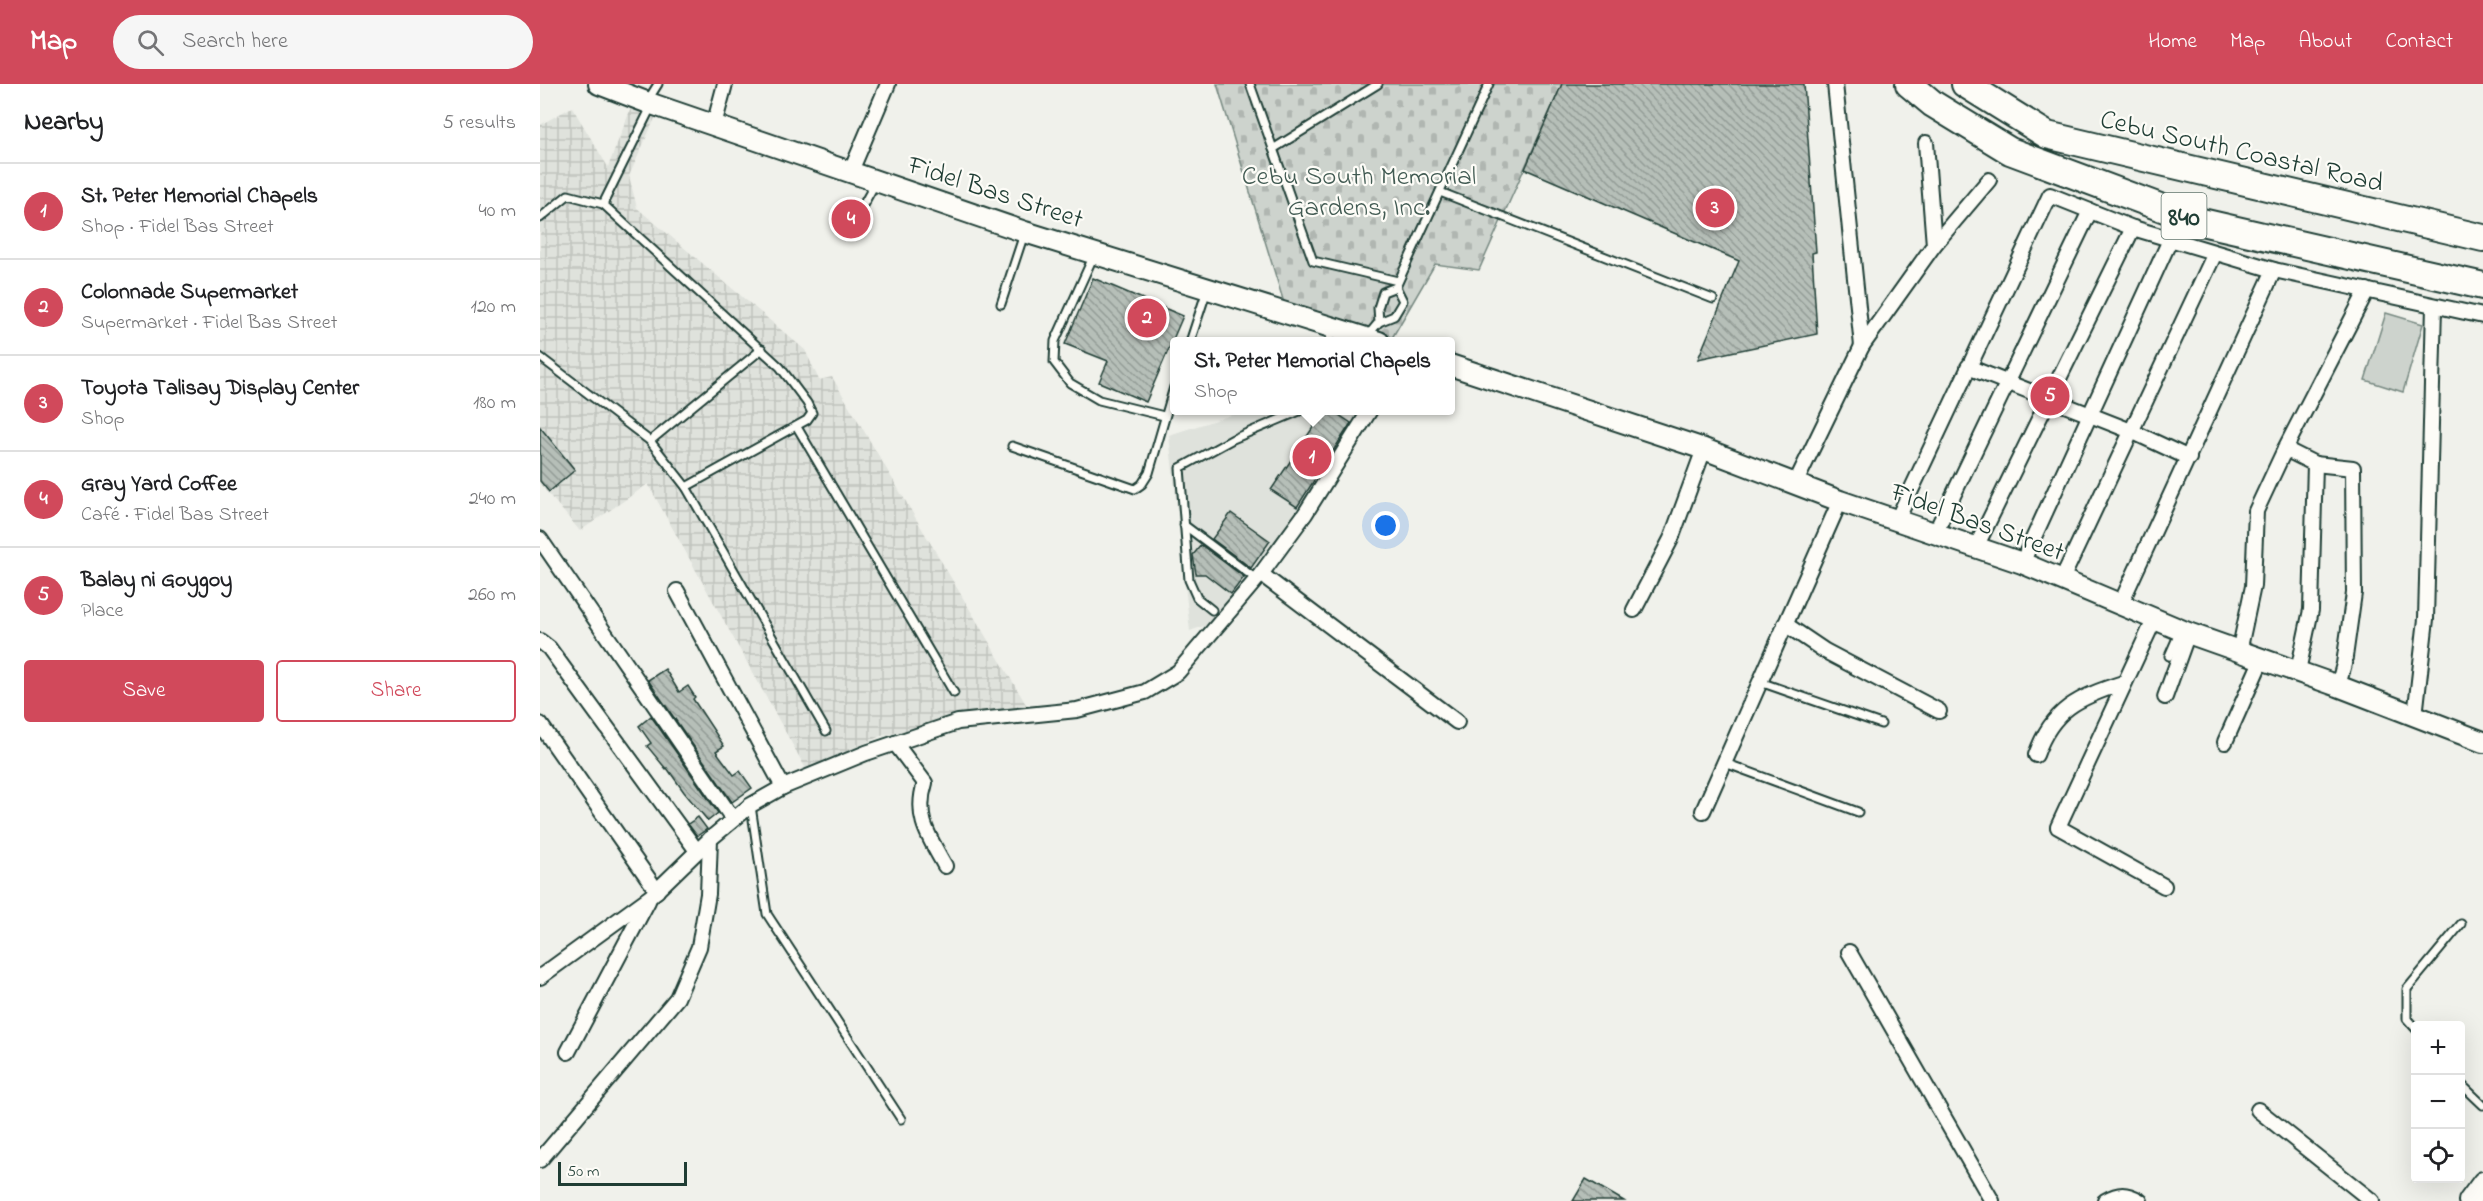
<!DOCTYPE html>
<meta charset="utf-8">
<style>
:root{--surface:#fff;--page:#f6f6f6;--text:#202124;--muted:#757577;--line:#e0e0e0;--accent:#d1495b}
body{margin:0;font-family:"Indie Flower",sans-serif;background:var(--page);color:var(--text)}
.controls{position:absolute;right:18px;bottom:18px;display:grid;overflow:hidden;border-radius:6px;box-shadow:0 6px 24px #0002}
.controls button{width:54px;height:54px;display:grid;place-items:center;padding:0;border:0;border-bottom:2px solid var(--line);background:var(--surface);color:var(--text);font:30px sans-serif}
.scale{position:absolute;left:18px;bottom:15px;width:129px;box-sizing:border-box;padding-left:6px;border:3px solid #1f3d34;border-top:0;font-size:16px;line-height:21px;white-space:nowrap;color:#1f3d34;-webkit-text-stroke:4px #fdfcf7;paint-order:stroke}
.you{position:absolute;left:846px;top:442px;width:21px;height:21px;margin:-15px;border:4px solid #fff;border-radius:50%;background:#1a73e8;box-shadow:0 0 0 9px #1a73e833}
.badge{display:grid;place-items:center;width:39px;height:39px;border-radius:50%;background:var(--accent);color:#fff;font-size:20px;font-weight:700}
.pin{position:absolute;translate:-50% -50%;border:3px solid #fff;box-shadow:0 2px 6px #0006}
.popup{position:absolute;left:630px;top:253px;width:285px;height:78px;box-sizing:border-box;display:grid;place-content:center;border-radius:6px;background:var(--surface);filter:drop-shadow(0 2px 4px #0005);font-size:20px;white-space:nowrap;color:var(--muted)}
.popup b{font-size:22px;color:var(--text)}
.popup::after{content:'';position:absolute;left:50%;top:100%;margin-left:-12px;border:12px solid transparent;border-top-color:var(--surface)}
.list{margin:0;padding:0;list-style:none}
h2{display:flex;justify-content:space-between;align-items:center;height:78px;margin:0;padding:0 24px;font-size:26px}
h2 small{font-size:20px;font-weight:400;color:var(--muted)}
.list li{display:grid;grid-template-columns:39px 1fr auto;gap:18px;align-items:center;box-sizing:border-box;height:96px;padding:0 24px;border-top:2px solid var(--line)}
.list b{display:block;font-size:22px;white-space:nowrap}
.list p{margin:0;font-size:20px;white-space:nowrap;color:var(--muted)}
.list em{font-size:20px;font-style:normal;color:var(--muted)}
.actions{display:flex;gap:12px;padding:18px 24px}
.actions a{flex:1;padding:14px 0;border:2px solid var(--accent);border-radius:6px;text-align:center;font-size:21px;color:var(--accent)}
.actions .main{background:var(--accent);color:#fff}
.icon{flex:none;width:33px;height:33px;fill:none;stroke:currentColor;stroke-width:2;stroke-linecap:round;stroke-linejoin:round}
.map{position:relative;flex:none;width:1943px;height:1117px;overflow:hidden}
header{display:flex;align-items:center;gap:36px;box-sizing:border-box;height:84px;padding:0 30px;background:var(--accent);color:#fff}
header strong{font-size:28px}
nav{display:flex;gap:33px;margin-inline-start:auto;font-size:21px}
.search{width:420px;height:54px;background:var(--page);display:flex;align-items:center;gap:15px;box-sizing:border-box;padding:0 21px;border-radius:33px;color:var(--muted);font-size:22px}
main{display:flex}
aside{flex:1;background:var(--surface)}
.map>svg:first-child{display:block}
</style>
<header>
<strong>Map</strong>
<div class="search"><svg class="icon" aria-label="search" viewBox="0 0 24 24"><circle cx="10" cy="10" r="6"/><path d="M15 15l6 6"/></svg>Search here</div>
<nav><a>Home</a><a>Map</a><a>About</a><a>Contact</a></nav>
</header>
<main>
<aside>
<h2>Nearby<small>5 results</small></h2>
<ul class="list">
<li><span class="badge">1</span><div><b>St. Peter Memorial Chapels</b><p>Shop · Fidel Bas Street</p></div><em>40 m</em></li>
<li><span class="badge">2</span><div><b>Colonnade Supermarket</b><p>Supermarket · Fidel Bas Street</p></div><em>120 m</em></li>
<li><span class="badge">3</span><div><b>Toyota Talisay Display Center</b><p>Shop</p></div><em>180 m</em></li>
<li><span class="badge">4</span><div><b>Gray Yard Coffee</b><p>Café · Fidel Bas Street</p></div><em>240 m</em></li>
<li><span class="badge">5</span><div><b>Balay ni Goygoy</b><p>Place</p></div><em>260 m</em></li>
</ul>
<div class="actions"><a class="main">Save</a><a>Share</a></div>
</aside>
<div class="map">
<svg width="1943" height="1117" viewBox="0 0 1943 1117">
<defs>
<pattern id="industrial-grid" width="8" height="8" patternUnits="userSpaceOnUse" patternTransform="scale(1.5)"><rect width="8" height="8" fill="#dfe2dc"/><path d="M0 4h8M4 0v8" fill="none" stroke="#bfc3bd"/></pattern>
<pattern id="cemetery-stones" width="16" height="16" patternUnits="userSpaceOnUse" patternTransform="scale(1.5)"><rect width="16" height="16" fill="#cdd3cd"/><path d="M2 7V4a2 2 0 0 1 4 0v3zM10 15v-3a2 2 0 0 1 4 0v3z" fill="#b0b6b1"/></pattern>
<pattern id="building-back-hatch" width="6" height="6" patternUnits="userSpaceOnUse" patternTransform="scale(1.5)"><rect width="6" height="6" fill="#b6bfb8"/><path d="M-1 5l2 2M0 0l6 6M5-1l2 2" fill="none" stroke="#939c96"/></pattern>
</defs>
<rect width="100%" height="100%" fill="#f0f1eb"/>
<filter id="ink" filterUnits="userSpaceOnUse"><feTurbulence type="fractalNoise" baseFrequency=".0167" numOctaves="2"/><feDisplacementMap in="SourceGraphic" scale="12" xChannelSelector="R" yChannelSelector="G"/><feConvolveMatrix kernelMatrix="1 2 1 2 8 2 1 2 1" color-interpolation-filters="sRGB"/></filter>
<g filter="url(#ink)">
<polygon fill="#dfe2dc" points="704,327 824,327 775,402 672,539 650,547 629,351"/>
<polygon fill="url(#industrial-grid)" points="32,23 68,83 91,24 116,32 89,92 97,124 265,266 279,296 292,293 487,622 341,652 266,685 108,400 40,447 0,400 0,41"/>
<polygon fill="url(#cemetery-stones)" stroke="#768880" stroke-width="1.5" points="677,0 1022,0 939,186 895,180 852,254 744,219"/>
<polygon fill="#cdd3cd" stroke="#768880" stroke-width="1.5" points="1846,229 1883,240 1863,308 1825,296"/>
<g fill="url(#building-back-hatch)" stroke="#1f3d34" stroke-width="1.5">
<polygon points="1022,0 1264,0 1276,168 1272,169 1277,250 1158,275 1199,177 985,85"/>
<polygon points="311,126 323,132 314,149 301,142"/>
<polygon points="553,194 643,232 606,318 559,298 568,277 525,260"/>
<polygon points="784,327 793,327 811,339 757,423 731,406"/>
<polygon points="0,343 35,386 9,408 0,397"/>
<polygon points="691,429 730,457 711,484 672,455"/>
<polygon points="661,461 704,493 691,510 665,490 656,490 653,471"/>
<polygon points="125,585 139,608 148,602 155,613 153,615 184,662 176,667 194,691 200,687 212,704 192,718 108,596"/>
<polygon points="111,632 178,729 168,737 144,708 127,684 126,685 107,662 111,659 99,642"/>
<polygon points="158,733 167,745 157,752 148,740"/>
<polygon points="1046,1095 1084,1117 1033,1117"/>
</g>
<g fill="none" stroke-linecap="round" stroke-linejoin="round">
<g stroke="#1f3d34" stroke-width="11">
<g id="lane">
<polyline points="710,0 773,177 858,197"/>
<polyline points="108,16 118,0"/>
<polyline points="733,65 838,0"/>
<polyline points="900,108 1173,215"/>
<polyline points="63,120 111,23"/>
<polyline points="322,123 336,98"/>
<polyline points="0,134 28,111 63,120 240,283 267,319 272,329 267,336 146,403"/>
<polyline points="554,171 515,257 514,278 530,299 559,316 624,332"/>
<polyline points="461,220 484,150"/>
<polyline points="839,238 854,232 863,217 856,203"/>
<polyline points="828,251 839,238 838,224 843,208 856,203 949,0"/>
<polyline points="650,258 667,206"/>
<polyline points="790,258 791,245"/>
<polyline points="0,273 110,357 146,403 286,647"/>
<polyline points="257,343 414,609"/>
<polyline points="110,357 222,265"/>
<polyline points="472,362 595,405 602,400 609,389 634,303"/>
<polyline points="644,441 716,495"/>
<polyline points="672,526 657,514 649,496 640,384 693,355 762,326"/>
<polyline points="1629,572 1640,547"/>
<polyline points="1220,598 1341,640"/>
<polyline points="1185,679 1318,728"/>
<polyline points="211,722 227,830 361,1035"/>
<polyline points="1876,945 1867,935 1867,905 1921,840"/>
<polyline points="1920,999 1943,1021"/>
</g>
</g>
<g stroke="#1f3d34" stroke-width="18">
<g id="street">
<polyline points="1295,0 1322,262"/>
<polyline points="174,41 185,0"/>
<polyline points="1386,59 1394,161"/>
<polyline points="311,87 348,0"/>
<polyline points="1428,283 1591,347 1649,374"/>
<polyline points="1745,365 1775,380 1771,526 1758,587"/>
<polyline points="1775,380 1813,384 1814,509 1804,580 1798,602"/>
<polyline points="1256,398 1322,262 1394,161 1449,96"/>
<polyline points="1357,436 1510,111 1593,144 1734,186 1943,232"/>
<polyline points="1395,449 1550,127"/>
<polyline points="0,455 193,735"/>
<polyline points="1436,463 1593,144"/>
<polyline points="1482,479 1630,156"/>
<polyline points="721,490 917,638"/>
<polyline points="1522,495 1675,169"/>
<polyline points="137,507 243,703"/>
<polyline points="1581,519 1734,186"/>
<polyline points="1094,526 1131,455 1164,365"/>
<polyline points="1615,534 1518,743 1624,802"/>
<polyline points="1245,540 1285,567 1399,627"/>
<polyline points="0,557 9,564 157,767"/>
<polyline points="1699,568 1713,502 1716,427 1745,365 1827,206"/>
<polyline points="1625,613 1648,549"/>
<polyline points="1875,632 1886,535 1894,222"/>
<polyline points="0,640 117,807"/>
<polyline points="1685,658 1721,577"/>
<path d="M355,659L385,699C374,733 389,753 405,782"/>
<path d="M1496,671C1512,625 1539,613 1583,599"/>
<polyline points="1163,727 1300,417"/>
<polyline points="1309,868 1452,1117"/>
<polyline points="0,893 110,813 170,755 211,721 243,703 326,669 418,638 537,626 605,608 638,588 721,490 765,430 830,326"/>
<polyline points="28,968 108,817"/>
<polyline points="1718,1026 1832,1117"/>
<polyline points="0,1076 137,914 159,863 168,810 170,755"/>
<path d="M1565,1117C1579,1109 1586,1109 1600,1117"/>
</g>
</g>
<g stroke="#1f3d34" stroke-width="24">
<g id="secondary">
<polyline points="59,0 106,18 485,148 839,258"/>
<polyline points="910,281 1164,365 1300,417 1482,479 1648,549 1798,602 1943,658"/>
<polyline points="1929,1117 1943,1098"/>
</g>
</g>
<g stroke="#1f3d34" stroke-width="30">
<g id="highway">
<polyline points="1369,0 1393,20 1470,67 1657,137 1943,202"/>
<polyline points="1425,0 1507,51 1943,154"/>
</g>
</g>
<use href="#lane" stroke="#fdfcf7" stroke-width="7"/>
<use href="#street" stroke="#fdfcf7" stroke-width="14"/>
<use href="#secondary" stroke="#fdfcf7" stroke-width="20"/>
<use href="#highway" stroke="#fdfcf7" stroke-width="26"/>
</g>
</g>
<g text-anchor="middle" stroke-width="4.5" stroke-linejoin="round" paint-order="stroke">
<rect fill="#fdfcf7" stroke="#62766e" stroke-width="1.5" x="1621.5" y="109" width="45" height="46" rx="4.5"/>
<g font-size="26" font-weight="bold" fill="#1f3d34">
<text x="1644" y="141">840</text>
</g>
<g font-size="27" fill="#1f3d34" stroke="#fdfcf7">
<text transform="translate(1702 66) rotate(13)" y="9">Cebu South Coastal Road</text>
<text transform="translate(456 107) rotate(18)" y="9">Fidel Bas Street</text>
<text transform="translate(1438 437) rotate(20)" y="9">Fidel Bas Street</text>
</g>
<g font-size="27" fill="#425b53" stroke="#fdfcf7">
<text x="819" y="100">Cebu South Memorial<tspan x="819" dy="31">Gardens, Inc.</tspan></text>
</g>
</g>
</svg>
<div class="controls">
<button>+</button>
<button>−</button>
<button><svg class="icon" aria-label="locate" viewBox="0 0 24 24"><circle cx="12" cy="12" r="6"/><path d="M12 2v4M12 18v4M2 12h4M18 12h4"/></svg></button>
</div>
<div class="scale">50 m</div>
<div class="you"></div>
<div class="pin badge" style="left:772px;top:373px">1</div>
<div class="popup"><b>St. Peter Memorial Chapels</b>Shop</div>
<div class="pin badge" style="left:607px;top:234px">2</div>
<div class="pin badge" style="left:1175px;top:124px">3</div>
<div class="pin badge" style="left:311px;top:135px">4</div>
<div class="pin badge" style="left:1510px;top:312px">5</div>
</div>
</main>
